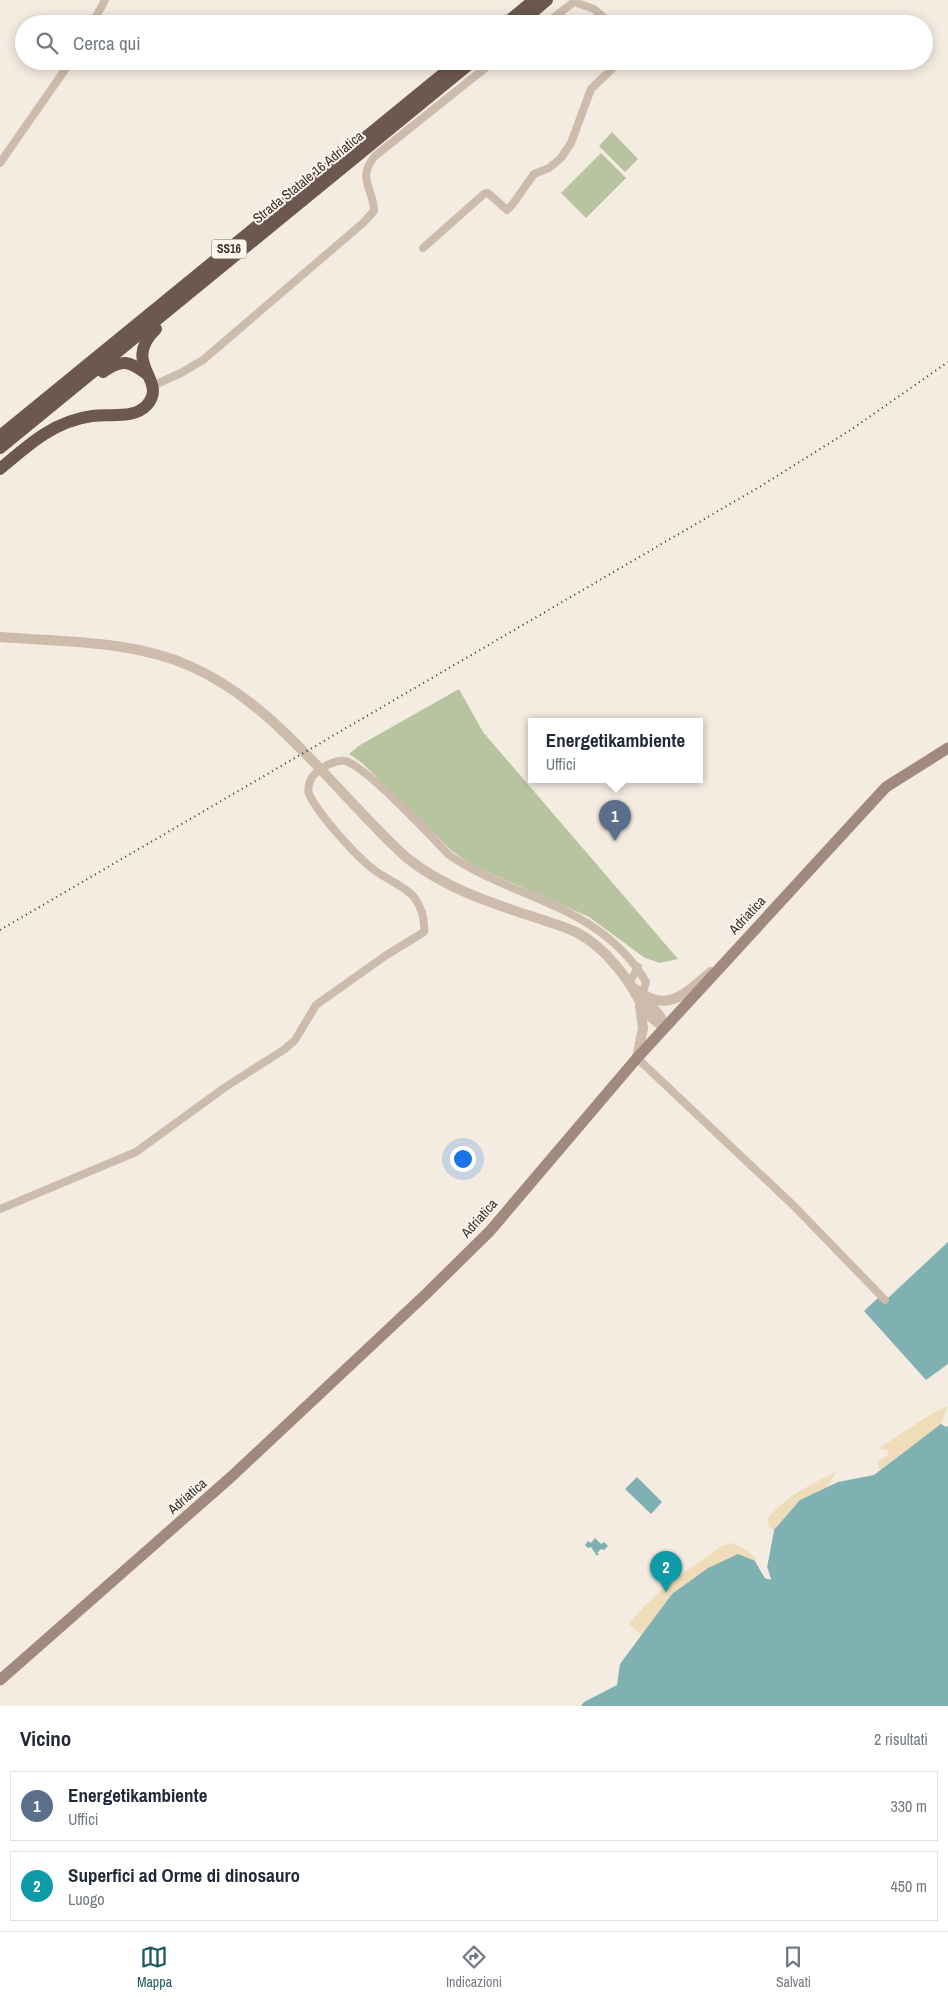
<!DOCTYPE html>
<html lang="it">
<style>
:root{--surface:#fff;--page:#f2f2f3;--text:#1f2937;--muted:#747a83;--line:#e0e1e3;--accent:#1f5a5e}
body{margin:0;font-family:"Archivo Narrow",sans-serif;background:var(--page);color:var(--text)}
.you{position:absolute;left:462px;top:1158px;width:18px;height:18px;margin:-12px;border:4px solid #fff;border-radius:50%;background:#1a73e8;box-shadow:0 0 0 8px #1a73e833}
.badge{display:grid;place-items:center;width:32px;height:32px;border-radius:50%;background:var(--accent);color:#fff;font-size:16px;font-weight:700}
.pin{position:absolute;translate:-50% -41px;filter:drop-shadow(0 1px 2px #0008)}
.pin::after{content:'';position:absolute;top:26px;width:18px;height:15px;background:inherit;clip-path:polygon(0 0,100% 0,50% 100%)}
.popup{position:absolute;left:528px;top:718px;width:175px;height:65px;box-sizing:border-box;display:grid;place-content:center;border-radius:0px;background:var(--surface);filter:drop-shadow(0 1px 4px #0005);font-size:16px;white-space:nowrap;color:var(--muted)}
.popup b{font-size:19px;color:var(--text)}
.popup::after{content:'';position:absolute;left:50%;top:100%;margin-left:-10px;border:10px solid transparent;border-top-color:var(--surface)}
.list{margin:0;padding:0;list-style:none}
h2{display:flex;justify-content:space-between;align-items:center;height:65px;margin:0;padding:0 20px;font-size:21px}
h2 small{font-size:16px;font-weight:400;color:var(--muted)}
.list li{display:grid;grid-template-columns:32px 1fr auto;gap:15px;align-items:center;box-sizing:border-box;height:70px;margin:0 10px 10px;padding:0 10px;border:1px solid var(--line);border-radius:0px}
.list b{display:block;font-size:19px;white-space:nowrap}
.list p{margin:0;font-size:16px;white-space:nowrap;color:var(--muted)}
.list em{font-size:16px;font-style:normal;color:var(--muted)}
.icon{flex:none;width:28px;height:28px;fill:none;stroke:currentColor;stroke-width:2;stroke-linecap:round;stroke-linejoin:round}
.map{position:relative;flex:none;width:948px;height:1706px;overflow:hidden}
.search{position:absolute;background:var(--surface);box-shadow:0 2px 12px #0003;left:15px;right:15px;top:15px;height:55px;display:flex;align-items:center;gap:12px;box-sizing:border-box;padding:0 18px;border-radius:28px;color:var(--muted);font-size:19px}
.sheet{height:225px;background:var(--surface)}
nav{display:flex;justify-content:space-around;align-items:center;box-sizing:border-box;height:70px;border-top:1px solid var(--line);background:var(--surface);font-size:14px;color:var(--muted)}
nav a{display:grid;justify-items:center;gap:2px}
nav .on{color:var(--accent)}
.map>svg:first-child{display:block}
</style>
<div class="map">
<svg width="948" height="1706" viewBox="0 0 948 1706">
<rect width="100%" height="100%" fill="#f4ebe1"/>
<g fill="#b8c4a0">
<polygon points="612,132 638,159 625,172 599,146"/>
<polygon points="601,153 626,178 586,218 561,193"/>
<polygon points="459,689 483,732 678,959 660,963 645,958 589,917 472,865 452,851 362,763 349,754 360,745"/>
</g>
<g fill="#efdcb8">
<polygon points="948,1406 941,1424 880,1470 877,1462 887,1456 889,1451 879,1448 933,1413"/>
<path d="M836,1472L827,1487L800,1500L774,1530L769,1527L767,1520C784,1497 811,1484 836,1472Z"/>
<path d="M731,1543L745,1549L756,1558L755,1561L737,1554L672,1594L642,1635L629,1624C654,1592 688,1570 722,1546Z"/>
</g>
<g fill="#7fb0b2">
<polygon points="948,1242 948,1364 926,1380 864,1311 879,1297 888,1298"/>
<polygon points="941,1424 946,1427 948,1426 948,1706 581,1706 584,1702 617,1685 620,1664 672,1594 708,1568 738,1554 755,1561 765,1578 771,1579 767,1567 774,1530 800,1500 838,1482 874,1475"/>
<polygon points="637,1477 662,1502 651,1514 625,1489"/>
<polygon points="595,1538 601,1544 604,1542 608,1546 604,1550 601,1549 597,1553 599,1554 597,1556 591,1547 588,1548 585,1545 588,1541 591,1543"/>
</g>
<polygon fill="#f4ebe1" points="772,1529 774,1530 767,1567 771,1580 765,1578 755,1561 756,1558 767,1576 764,1566"/>
<g fill="none" stroke-linecap="round" stroke-linejoin="round">
<g stroke="#cdbbac" stroke-width="8">
<polyline points="92,24 105,0"/>
<polyline points="545,24 574,2 594,9 611,24"/>
<polyline points="0,163 71,61"/>
<polyline points="423,248 484,194 488,193 507,210 512,205 534,174 549,168 561,158 571,143 591,89 620,61"/>
<path d="M152,386L181,373L203,360L363,223L374,211C373,186 356,179 375,156L494,61"/>
<polyline points="629,984 638,967"/>
<polyline points="637,1058 794,1206 885,1300"/>
<path d="M0,1209L136,1152L224,1088L285,1049L295,1040L316,1005L385,956L424,932C425,919 422,908 414,897C404,885 385,879 373,869C356,856 318,814 309,794C307,788 310,778 315,774C322,767 336,759 345,761C365,765 432,837 449,855C517,901 600,904 646,982L642,995"/>
</g>
<g stroke="#cdbbac" stroke-width="10">
<path d="M0,637C63,642 131,640 190,666C260,697 307,756 359,810C374,826 390,843 407,858C455,896 513,909 569,929C594,939 614,961 629,983C640,1000 646,1018 665,1027"/>
<path d="M634,988C667,1015 684,994 711,972"/>
<polyline points="645,997 660,1016 665,1027"/>
<polyline points="637,1058 643,1028 640,1006"/>
</g>
<polyline stroke="#a18a7d" stroke-width="11" points="0,1680 231,1477 425,1295 490,1231 637,1058 886,787 948,748"/>
<g stroke="#6c584f" stroke-width="12">
<polyline points="505,24 534,0"/>
<polyline points="519,24 547,0"/>
<path d="M103,372C122,358 130,361 148,375"/>
<polyline points="0,436 459,61"/>
<polyline points="0,448 473,61"/>
<path d="M0,469C28,445 54,421 92,416C110,413 133,420 147,405C169,380 120,364 156,329"/>
</g>
<polyline stroke="#3b302b" stroke-width="2" stroke-dasharray="1 4" stroke-linecap="butt" points="0,930 761,486 852,429 948,362"/>
</g>
<g text-anchor="middle" stroke-width="4" stroke-linejoin="round" paint-order="stroke">
<rect fill="#fbf5ee" stroke="#756b66" stroke-width="1" x="211.5" y="239.5" width="35" height="19" rx="4"/>
<g font-size="12" font-weight="bold" fill="#3b302b">
<text x="229" y="253">SS16</text>
</g>
<g font-size="14" fill="#3b302b" stroke="#fbf5ee">
<text transform="translate(308 177) rotate(-39)" y="5">Strada Statale 16 Adriatica</text>
<text transform="translate(747 915) rotate(-47)" y="5">Adriatica</text>
<text transform="translate(479 1218) rotate(-48)" y="5">Adriatica</text>
<text transform="translate(187 1496) rotate(-41)" y="5">Adriatica</text>
</g>
</g>
</svg>
<div class="you"></div>
<div class="pin badge" style="left:615px;top:841px;background:#5c6f8a">1</div>
<div class="popup"><b>Energetikambiente</b>Uffici</div>
<div class="pin badge" style="left:666px;top:1592px;background:#0f9aa8">2</div>
<div class="search"><svg class="icon" aria-label="search" viewBox="0 0 24 24"><circle cx="10" cy="10" r="6"/><path d="M15 15l6 6"/></svg>Cerca qui</div>
</div>
<section class="sheet">
<h2>Vicino<small>2 risultati</small></h2>
<ul class="list">
<li><span class="badge" style="background:#5c6f8a">1</span><div><b>Energetikambiente</b><p>Uffici</p></div><em>330 m</em></li>
<li><span class="badge" style="background:#0f9aa8">2</span><div><b>Superfici ad Orme di dinosauro</b><p>Luogo</p></div><em>450 m</em></li>
</ul>
</section>
<nav>
<a class="on"><svg class="icon" aria-label="map" viewBox="0 0 24 24"><path d="M3 6l6-2 6 2 6-2v14l-6 2-6-2-6 2zM9 4v14M15 6v14"/></svg>Mappa</a>
<a><svg class="icon" aria-label="directions" viewBox="0 0 24 24"><path d="M12 3l9 9-9 9-9-9zM9 14v-3h6M13 9l2 2-2 2"/></svg>Indicazioni</a>
<a><svg class="icon" aria-label="saved" viewBox="0 0 24 24"><path d="M7 4h10v16l-5-4-5 4z"/></svg>Salvati</a>
</nav>
